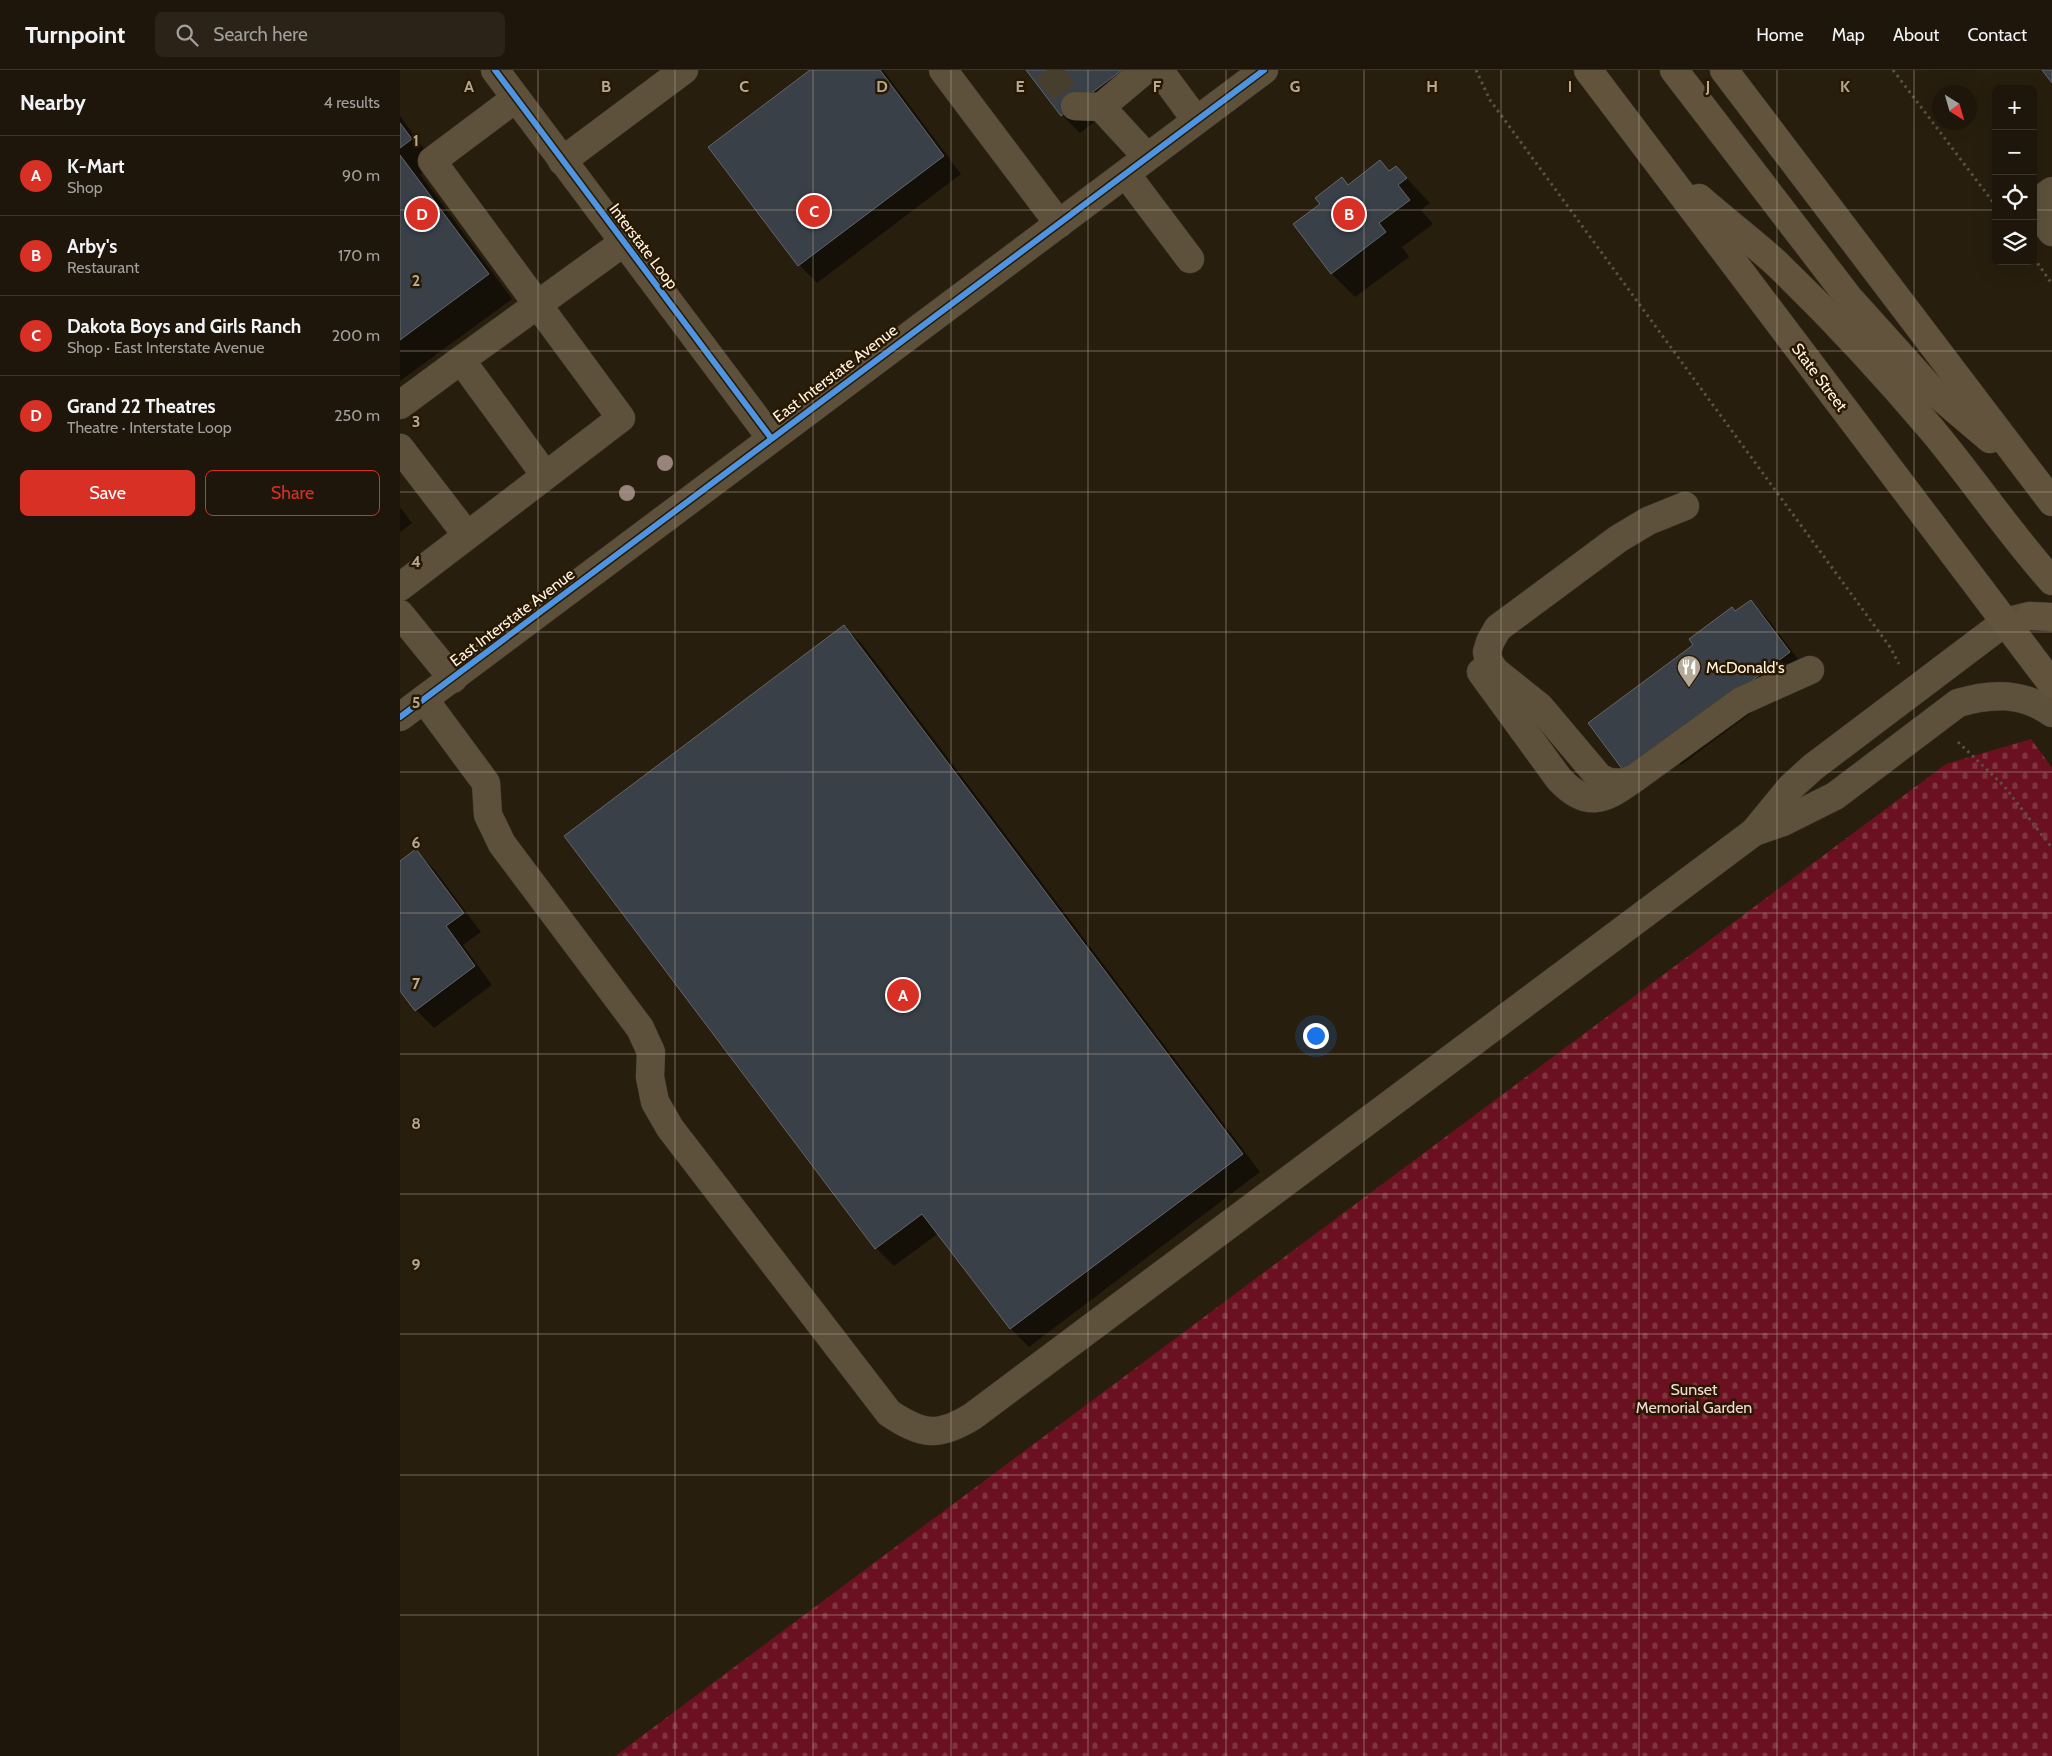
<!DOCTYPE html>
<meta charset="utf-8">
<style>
:root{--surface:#1e160a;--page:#2b2318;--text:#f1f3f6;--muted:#a19f9c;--line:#3c352b;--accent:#d93025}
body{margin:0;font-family:Cabin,sans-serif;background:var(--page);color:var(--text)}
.controls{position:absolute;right:15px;top:15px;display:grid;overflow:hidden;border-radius:8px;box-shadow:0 5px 20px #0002}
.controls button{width:45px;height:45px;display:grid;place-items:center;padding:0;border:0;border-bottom:1px solid var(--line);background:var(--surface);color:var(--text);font:25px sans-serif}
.compass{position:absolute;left:1532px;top:15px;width:45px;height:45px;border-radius:50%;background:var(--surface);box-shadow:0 5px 20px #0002;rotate:143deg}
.you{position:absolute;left:915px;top:965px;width:18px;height:18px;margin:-12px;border:4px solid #fff;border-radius:50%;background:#1a73e8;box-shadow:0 0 0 8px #1a73e833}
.badge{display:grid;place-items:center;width:32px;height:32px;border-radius:50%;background:var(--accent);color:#fff;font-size:16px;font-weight:700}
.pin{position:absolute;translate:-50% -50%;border:2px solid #fff;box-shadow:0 1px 5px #0006}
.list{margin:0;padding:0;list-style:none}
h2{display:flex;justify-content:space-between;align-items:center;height:65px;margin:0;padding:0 20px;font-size:21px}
h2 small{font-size:16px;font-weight:400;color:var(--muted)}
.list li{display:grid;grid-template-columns:32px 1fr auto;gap:15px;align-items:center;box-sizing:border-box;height:80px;padding:0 20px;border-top:1px solid var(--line)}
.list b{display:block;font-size:19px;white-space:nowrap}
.list p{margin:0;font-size:16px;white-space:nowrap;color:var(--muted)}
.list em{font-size:16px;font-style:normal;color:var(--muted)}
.actions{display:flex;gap:10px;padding:15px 20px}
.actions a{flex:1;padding:11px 0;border:1px solid var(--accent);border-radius:8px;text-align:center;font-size:18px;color:var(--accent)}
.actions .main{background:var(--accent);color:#fff}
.icon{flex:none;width:28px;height:28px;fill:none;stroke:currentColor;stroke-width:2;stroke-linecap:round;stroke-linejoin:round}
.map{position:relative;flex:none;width:1652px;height:1686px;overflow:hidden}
header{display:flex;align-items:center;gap:30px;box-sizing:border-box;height:70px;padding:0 25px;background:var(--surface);border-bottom:1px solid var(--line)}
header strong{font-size:24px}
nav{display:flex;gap:28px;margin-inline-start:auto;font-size:18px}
.search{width:350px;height:45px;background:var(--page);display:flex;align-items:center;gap:12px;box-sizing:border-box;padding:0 18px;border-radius:8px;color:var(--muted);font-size:19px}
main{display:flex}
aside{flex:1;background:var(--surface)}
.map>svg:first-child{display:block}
</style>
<header>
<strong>Turnpoint</strong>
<div class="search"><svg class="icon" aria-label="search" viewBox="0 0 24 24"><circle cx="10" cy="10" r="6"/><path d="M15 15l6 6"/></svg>Search here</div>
<nav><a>Home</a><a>Map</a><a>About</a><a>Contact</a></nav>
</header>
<main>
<aside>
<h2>Nearby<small>4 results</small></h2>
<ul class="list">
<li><span class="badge">A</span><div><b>K-Mart</b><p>Shop</p></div><em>90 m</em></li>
<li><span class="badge">B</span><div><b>Arby's</b><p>Restaurant</p></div><em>170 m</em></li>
<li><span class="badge">C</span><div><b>Dakota Boys and Girls Ranch</b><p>Shop · East Interstate Avenue</p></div><em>200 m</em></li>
<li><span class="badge">D</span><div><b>Grand 22 Theatres</b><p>Theatre · Interstate Loop</p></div><em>250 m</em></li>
</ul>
<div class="actions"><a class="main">Save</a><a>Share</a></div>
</aside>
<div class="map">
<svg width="1652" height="1686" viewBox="0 0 1652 1686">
<defs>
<pattern id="cemetery-stones" width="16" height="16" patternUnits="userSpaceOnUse" patternTransform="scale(1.25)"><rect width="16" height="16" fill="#6b1020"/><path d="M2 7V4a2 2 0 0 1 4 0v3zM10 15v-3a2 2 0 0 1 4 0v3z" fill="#813340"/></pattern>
</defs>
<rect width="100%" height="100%" fill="#281e0e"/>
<polygon fill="url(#cemetery-stones)" points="1631,669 1652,698 1652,1686 215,1686 1546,694"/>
<g fill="#0007">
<polygon points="412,0 483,0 561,104 417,213 399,195"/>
<polygon points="628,0 741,0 749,11 680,63 662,45"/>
<polygon points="0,46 35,94 20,104 112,229 0,311"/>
<polygon points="980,92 990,102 996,97 1030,133 1021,140 1033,154 1002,177 1009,187 955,227 932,204 921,134 942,109 949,116"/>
<polygon points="0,437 12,453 0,462"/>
<polygon points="1350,531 1368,549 1407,601 1281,695 1277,692 1335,542"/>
<polygon points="444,556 462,574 860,1102 629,1277 611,1259 539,1163 494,1196 476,1178 166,766"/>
<polygon points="16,781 34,799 81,862 63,875 92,915 34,958 16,940 1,921 0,922 0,793"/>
</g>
<g fill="#3a4048" stroke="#636668">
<polygon points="410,0 480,0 544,86 398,196 308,77"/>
<polygon points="626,0 722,0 661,46"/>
<polygon points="1642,0 1652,0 1652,13"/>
<polygon points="0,53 12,69 0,78"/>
<polygon points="0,85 89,204 0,270"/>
<polygon points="980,90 989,101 996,96 1007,108 998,115 1010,130 979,153 986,162 931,204 893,154 920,134 915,128 942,107 948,115"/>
<polygon points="1351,530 1390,582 1262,678 1223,700 1188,653 1293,575 1289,569 1332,537 1335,541"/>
<polygon points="444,555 843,1084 610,1259 522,1144 475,1179 164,766"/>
<polygon points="16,779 64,843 46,856 75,896 15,941 0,921 0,791"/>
</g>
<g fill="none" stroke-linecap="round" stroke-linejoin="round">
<polyline stroke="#483e2e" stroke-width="28" stroke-dasharray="28 14" stroke-linecap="butt" points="647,0 675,36"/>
<g stroke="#443b2e" stroke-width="29">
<g id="minor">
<polyline points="95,0 371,368"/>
<polyline points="543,0 659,154"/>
<polyline points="759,0 796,50"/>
<polyline points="675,36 701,37 745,0"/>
<polyline points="701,37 747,87"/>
<polyline points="162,91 284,0"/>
<polyline points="726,104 790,189"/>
<polyline points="1633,135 1652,121"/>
<polyline points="1633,138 1652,162"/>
<polyline points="0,335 61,290"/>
<polyline points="0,378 66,464"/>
<polyline points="145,405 61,290 224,172"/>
<polyline points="1285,436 1248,451 1218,469 1098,558 1090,572 1087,582 1089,592 1095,601 1140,637 1199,707 1209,712 1222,713 1235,708 1341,631 1410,600"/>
<polyline points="0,517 221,348 32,91 116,28"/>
<polyline points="0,544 53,609"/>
<path d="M1081,602L1159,709C1186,738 1203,731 1232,710"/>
<path d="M24,629L86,713L88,745L102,774L240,958L251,982L250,1007L255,1032L270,1058L489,1343C522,1365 538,1368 573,1346L1354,762L1391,717L1413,697L1605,552L1629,546"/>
<polyline points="0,647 864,0"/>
<path d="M1354,762L1383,752L1435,726L1558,633C1591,623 1622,622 1652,643"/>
</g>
</g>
<g stroke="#443b2e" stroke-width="29">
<g id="highway">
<polyline points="1188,0 1652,614"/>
<polyline points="1274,0 1449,228 1530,318 1590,369"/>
<polyline points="1324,0 1652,432"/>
<path d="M1299,128C1324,150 1352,171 1377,194C1431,246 1483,302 1532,360C1573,409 1609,463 1652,511"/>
<polyline points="1631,546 1652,547"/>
</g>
</g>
<g stroke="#5b5240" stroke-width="3" stroke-dasharray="2.5 4" stroke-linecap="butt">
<polyline points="1076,0 1090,30 1490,577 1499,594"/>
<polyline points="1493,0 1596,136"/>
<polyline points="1634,188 1652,214"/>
<polyline points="1558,672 1604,716 1652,778"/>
</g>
<use href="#minor" stroke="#5d513c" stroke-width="28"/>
<use href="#highway" stroke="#62543c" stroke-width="28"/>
<g stroke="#291800" stroke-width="9">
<g id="cycleway">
<polyline points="95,0 371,368"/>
<polyline points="0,647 864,0"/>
</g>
</g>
<use href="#cycleway" stroke="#4d94e3" stroke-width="6"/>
</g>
<g fill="#98847d">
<circle cx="265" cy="393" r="8"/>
<circle cx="227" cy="423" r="8"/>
</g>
<path fill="none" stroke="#b4a898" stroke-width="1" stroke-opacity="0.55" d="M138,0V1686M275,0V1686M413,0V1686M551,0V1686M688,0V1686M826,0V1686M964,0V1686M1101,0V1686M1239,0V1686M1377,0V1686M1514,0V1686M0,140H1596M1633,140H1652M0,281H1652M0,422H1652M0,562H1652M0,702H1652M0,843H1652M0,984H1652M0,1124H1652M0,1264H1652M0,1405H1652M0,1545H1652"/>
<defs>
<g id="restaurant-pin" transform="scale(1.25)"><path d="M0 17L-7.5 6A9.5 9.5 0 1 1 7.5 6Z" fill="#b4a898" stroke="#291800"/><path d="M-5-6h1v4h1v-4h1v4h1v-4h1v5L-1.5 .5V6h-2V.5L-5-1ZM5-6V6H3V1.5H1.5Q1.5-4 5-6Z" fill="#fff"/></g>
</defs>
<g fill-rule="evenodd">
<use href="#restaurant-pin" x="1289" y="597"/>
</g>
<g text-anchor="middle" stroke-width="5" stroke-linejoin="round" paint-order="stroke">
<g font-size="16" fill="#fff3e2" stroke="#291800">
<text transform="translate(244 176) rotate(53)" y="6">Interstate Loop</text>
<text transform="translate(435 303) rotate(-37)" y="6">East Interstate Avenue</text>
<text transform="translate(1420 307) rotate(53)" y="6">State Street</text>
<text transform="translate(112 547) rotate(-37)" y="6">East Interstate Avenue</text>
</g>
<g font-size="16" fill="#fff3e2" stroke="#291800" text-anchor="start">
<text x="1306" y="603">McDonald's</text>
</g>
<g font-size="16" fill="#f4d7d7" stroke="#291800">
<text x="1294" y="1325">Sunset<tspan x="1294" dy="18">Memorial Garden</tspan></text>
</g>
</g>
<g font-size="16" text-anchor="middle" font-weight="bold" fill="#b4a898" stroke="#291800" stroke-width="5" stroke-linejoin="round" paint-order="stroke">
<text x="69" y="22">A</text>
<text x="206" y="22">B</text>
<text x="344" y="22">C</text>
<text x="482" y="22">D</text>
<text x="620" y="22">E</text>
<text x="757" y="22">F</text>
<text x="895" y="22">G</text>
<text x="1032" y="22">H</text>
<text x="1170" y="22">I</text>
<text x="1308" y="22">J</text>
<text x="1445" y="22">K</text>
<text x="16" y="76">1</text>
<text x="16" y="216">2</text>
<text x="16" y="357">3</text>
<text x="16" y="497">4</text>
<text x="16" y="638">5</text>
<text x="16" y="778">6</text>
<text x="16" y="919">7</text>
<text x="16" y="1059">8</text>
<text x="16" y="1200">9</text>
</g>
</svg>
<div class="controls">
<button>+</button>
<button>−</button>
<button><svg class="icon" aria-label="locate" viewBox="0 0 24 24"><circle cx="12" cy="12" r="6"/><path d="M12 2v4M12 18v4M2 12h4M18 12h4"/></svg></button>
<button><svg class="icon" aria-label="layers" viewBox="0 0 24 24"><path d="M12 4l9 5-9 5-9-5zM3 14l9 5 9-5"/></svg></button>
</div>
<svg class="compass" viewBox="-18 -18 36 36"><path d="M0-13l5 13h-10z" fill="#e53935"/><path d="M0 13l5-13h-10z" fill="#a19f9c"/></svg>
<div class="you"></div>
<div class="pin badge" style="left:503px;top:925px">A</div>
<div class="pin badge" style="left:949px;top:144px">B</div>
<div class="pin badge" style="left:414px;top:141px">C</div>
<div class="pin badge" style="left:22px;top:144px">D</div>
</div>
</main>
